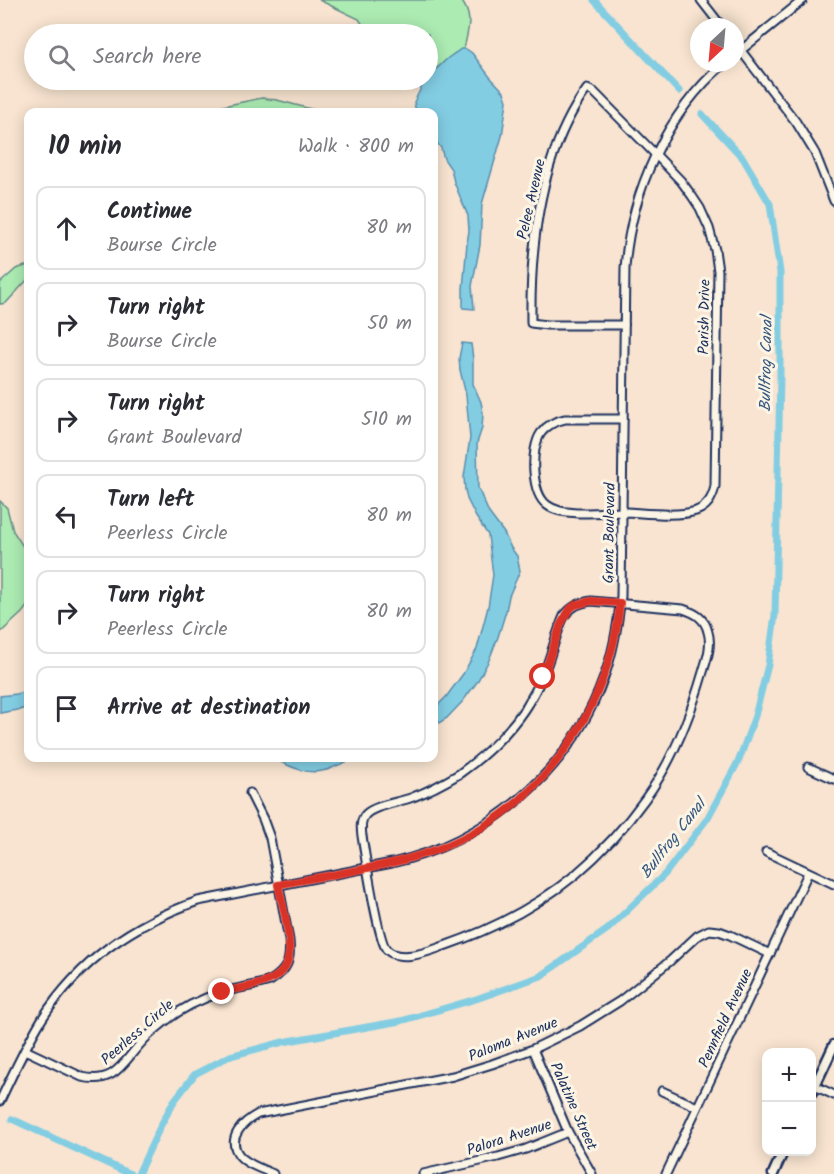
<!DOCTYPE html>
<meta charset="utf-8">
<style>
:root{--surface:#fff;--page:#f2f2f3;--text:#2b2b33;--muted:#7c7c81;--line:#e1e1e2}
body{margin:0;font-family:Kalam,sans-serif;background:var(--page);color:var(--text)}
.controls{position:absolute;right:18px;bottom:18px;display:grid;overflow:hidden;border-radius:12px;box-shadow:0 3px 15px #0003}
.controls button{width:54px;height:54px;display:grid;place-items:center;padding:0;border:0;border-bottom:2px solid var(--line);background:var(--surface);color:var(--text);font:30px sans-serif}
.compass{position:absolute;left:690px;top:18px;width:54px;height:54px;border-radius:50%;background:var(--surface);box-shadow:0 3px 15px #0003;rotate:206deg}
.stop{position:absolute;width:18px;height:18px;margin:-14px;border:4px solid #d93025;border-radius:50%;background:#fff}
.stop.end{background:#d93025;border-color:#fff;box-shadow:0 2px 6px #0008}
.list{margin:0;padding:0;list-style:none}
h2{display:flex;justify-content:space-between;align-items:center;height:78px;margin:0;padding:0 24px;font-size:26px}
h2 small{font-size:20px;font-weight:400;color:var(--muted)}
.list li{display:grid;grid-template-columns:39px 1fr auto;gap:18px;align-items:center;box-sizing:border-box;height:84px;margin:0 12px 12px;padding:0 12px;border:2px solid var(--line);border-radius:12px}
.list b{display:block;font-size:22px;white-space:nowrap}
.list p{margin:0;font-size:20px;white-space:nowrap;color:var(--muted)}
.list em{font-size:20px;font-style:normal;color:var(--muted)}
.icon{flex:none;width:33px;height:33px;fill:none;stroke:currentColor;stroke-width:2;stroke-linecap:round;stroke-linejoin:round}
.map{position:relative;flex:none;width:834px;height:1174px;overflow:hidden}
.search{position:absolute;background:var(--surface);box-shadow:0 3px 15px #0003;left:24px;top:24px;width:414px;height:66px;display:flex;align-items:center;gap:15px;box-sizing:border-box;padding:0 21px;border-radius:33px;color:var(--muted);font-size:22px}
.panel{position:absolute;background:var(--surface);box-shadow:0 3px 15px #0003;left:24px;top:108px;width:414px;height:654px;border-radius:12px}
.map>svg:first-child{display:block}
</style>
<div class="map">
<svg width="834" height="1174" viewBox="0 0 834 1174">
<rect width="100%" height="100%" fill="#f8e4d0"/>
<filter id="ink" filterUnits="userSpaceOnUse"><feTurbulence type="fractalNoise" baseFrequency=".0167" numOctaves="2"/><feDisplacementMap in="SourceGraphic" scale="12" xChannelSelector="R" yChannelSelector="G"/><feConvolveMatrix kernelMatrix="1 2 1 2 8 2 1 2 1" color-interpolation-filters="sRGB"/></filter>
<g filter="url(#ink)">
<g fill="#acebb2" stroke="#648d88" stroke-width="1.5">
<path d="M319,0H461C474,18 468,29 464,49C453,52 446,61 437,68L428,64V34C407,34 385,37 367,26L365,28L359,19Z"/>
<polygon points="262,98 277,100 322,112 213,112 223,106"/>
<polygon points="25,266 28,266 28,279 6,303 0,304 0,283 16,269"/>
<polygon points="0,501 7,508 13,531 28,554 28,605 22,613 0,633"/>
</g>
<g fill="#83cde3" stroke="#598eae" stroke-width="1.5">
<polygon points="461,49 466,49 472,53 490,77 504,92 507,101 502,136 482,204 480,245 472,286 474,309 463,308 463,289 467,243 469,231 468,216 454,182 451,169 444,159 441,148 434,139 434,112 416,112 414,102 425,80 428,80 428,77 448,58"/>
<polygon points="462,343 471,344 473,359 473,384 481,402 483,413 482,428 477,443 478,488 489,513 504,533 511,548 517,556 520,571 509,596 506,611 498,637 489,660 477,682 463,701 447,718 434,726 434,709 446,697 463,674 477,649 488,607 493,575 488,535 476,517 467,499 465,490 464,477 470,438 466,395 460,370 459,358"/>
<polygon points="28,690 28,708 0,713 0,696 17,694"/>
<path d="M273,758H358C349,760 341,764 332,768C310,777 292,768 273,758Z"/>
</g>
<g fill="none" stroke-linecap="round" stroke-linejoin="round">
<g stroke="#83cde3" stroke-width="7">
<polyline points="594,0 679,91"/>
<polyline points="12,1119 130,1174"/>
<polyline points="138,1174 161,1125 174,1101 195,1074 230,1056 283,1042 401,1021 476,999 541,976 608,929 665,874 707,819 739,760 755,716 768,665 775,615 780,377 780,272 770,204 743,158 702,114"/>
</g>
<g stroke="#1b2f5e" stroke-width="11">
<g id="minor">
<polyline points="701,0 722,27"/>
<polyline points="735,43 796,122 815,153 834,201"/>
<polyline points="735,55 803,0"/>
<path d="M623,419H565C555,421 547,425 541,433C530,449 531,493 547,505C556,512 568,512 578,513C594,513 610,512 626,512C645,513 678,517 696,511C707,507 713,497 715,486L718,271L715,250L709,228L700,208L692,196L681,181L656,155L594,92L587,89C540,153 530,246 531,323L547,325H624"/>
<path d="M591,601L683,609C695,613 705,618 708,632C712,645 707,659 703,672C690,717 673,761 645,799C625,827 601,853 575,875C536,907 491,930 444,946C429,951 401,963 387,950C378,942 365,854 362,836C361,829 360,820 366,814C375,805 401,802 413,797C429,791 444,783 459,774C494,749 525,717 542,677C551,658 555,636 564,616C572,606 579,603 591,601Z"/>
<polyline points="808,767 834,779"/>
<polyline points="766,852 834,884"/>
<polyline points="533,1049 568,1132 592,1174"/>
<path d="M25,1050L82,1077C115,1085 123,1062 142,1042C148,1035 156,1029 163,1023C179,1010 200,999 220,993C237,988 254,986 270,981C288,970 291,960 289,940L270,838L263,819L250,793"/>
<polyline points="815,1086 834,1095"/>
<polyline points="662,1091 697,1107"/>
<path d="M0,1101C13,1073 26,1045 42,1019C80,960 133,924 198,901L392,863C488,841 571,771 604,677C614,651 618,624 621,596L625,268C631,192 666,113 725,63"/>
<path d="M273,1174C263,1169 247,1165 239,1155C226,1138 243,1122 258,1114L453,1076L492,1064L533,1049L580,1026L620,1001L670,961L697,936L709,930L719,931L730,935L770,954"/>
<polyline points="423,1174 498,1157 526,1149 568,1132"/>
<polyline points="666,1174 808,873"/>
</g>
</g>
<g stroke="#1b2f5e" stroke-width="13">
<g id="tertiary">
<polyline points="812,1092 834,1045"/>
<polyline points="773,1174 783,1152"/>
</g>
</g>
<use href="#minor" stroke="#fcf5e5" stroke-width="7"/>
<use href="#tertiary" stroke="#fcf5e5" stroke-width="8"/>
</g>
</g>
<g fill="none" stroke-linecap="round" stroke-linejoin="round" filter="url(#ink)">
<path stroke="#d93025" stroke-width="8" d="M222,992C238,988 257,987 272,979C295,967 290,943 286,921C284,909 281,897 278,885C331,874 387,868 438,849C540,810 610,711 620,603L591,601L575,605L570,609L561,624L543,677"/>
</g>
<g text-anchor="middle" stroke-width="6" stroke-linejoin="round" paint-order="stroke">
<g font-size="15" fill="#1b2f5e" stroke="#fcf5e5">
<text transform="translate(531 199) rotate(-77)" y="5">Pelee Avenue</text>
<text transform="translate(704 317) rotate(-89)" y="5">Parish Drive</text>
<text transform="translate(609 533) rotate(-89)" y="5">Grant Boulevard</text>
<text transform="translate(725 1018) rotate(-65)" y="5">Pennfield Avenue</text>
<text transform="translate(137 1032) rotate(-41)" y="5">Peerless Circle</text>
<text transform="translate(513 1039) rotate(-22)" y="5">Paloma Avenue</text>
<text transform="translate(574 1106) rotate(66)" y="5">Palatine Street</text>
<text transform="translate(509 1137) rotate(-18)" y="5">Palora Avenue</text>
</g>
<g font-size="16" font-style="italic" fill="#35567f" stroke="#fcf5e5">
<text transform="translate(765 364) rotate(-89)" y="6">Bullfrog Canal</text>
<text transform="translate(672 838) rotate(-52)" y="6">Bullfrog Canal</text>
</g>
</g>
</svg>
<div class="controls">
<button>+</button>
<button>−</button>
</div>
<svg class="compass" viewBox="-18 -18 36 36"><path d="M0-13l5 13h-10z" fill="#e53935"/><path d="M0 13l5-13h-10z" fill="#7c7c81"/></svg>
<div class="stop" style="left:543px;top:677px"></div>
<div class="stop end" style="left:222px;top:992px"></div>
<div class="search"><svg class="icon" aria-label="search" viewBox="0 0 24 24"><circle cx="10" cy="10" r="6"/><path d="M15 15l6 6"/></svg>Search here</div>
<section class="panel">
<h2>10 min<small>Walk · 800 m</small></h2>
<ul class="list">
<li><svg class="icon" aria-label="ahead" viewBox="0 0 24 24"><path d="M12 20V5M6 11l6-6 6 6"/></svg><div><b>Continue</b><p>Bourse Circle</p></div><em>80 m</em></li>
<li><svg class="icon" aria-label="right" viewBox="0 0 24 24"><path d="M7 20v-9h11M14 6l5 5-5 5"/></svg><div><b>Turn right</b><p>Bourse Circle</p></div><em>50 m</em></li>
<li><svg class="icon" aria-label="right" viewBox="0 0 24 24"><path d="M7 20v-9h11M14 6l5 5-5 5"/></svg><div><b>Turn right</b><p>Grant Boulevard</p></div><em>510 m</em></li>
<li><svg class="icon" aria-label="left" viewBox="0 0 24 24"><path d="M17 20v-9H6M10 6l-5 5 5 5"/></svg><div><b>Turn left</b><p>Peerless Circle</p></div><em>80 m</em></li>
<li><svg class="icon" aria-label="right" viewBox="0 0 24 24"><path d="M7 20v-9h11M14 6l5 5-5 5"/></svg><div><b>Turn right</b><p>Peerless Circle</p></div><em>80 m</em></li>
<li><svg class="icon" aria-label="arrive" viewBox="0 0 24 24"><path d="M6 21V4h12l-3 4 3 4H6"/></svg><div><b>Arrive at destination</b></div></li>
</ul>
</section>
</div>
